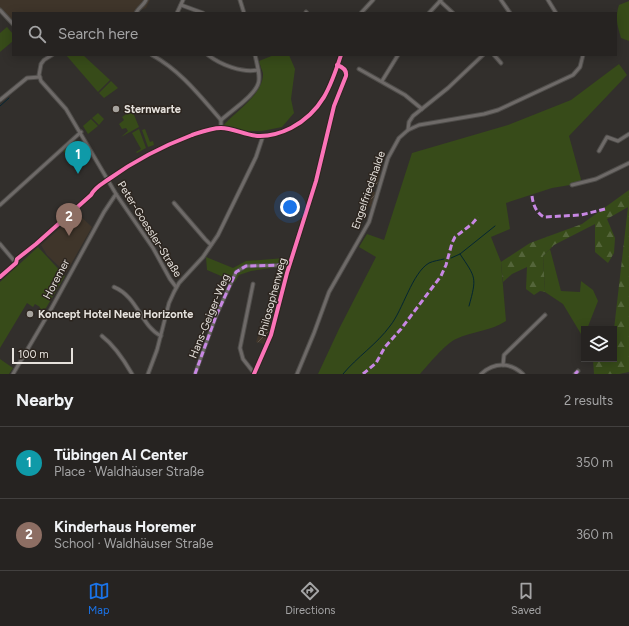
<!DOCTYPE html>
<meta charset="utf-8">
<style>
:root{--surface:#262321;--page:#322f2e;--text:#f1f3f6;--muted:#a4a4a5;--line:#42403f;--accent:#1a73e8}
body{margin:0;font-family:Figtree,sans-serif;background:var(--page);color:var(--text)}
.controls{position:absolute;right:12px;bottom:12px;display:grid;overflow:hidden;border-radius:0px;box-shadow:0 2px 10px #0003}
.controls button{width:36px;height:36px;display:grid;place-items:center;padding:0;border:0;border-bottom:1px solid var(--line);background:var(--surface);color:var(--text);font:20px sans-serif}
.scale{position:absolute;left:12px;bottom:10px;width:61px;box-sizing:border-box;padding-left:4px;border:2px solid #e5e1dc;border-top:0;font-size:11px;line-height:14px;white-space:nowrap;color:#e5e1dc;-webkit-text-stroke:3px #2c251f;paint-order:stroke}
.you{position:absolute;left:290px;top:207px;width:14px;height:14px;margin:-10px;border:3px solid #fff;border-radius:50%;background:#1a73e8;box-shadow:0 0 0 6px #1a73e833}
.badge{display:grid;place-items:center;width:26px;height:26px;border-radius:50%;background:var(--accent);color:#fff;font-size:13px;font-weight:700}
.pin{position:absolute;translate:-50% -33px;filter:drop-shadow(0 1px 2px #0008)}
.pin::after{content:'';position:absolute;top:21px;width:14px;height:12px;background:inherit;clip-path:polygon(0 0,100% 0,50% 100%)}
.list{margin:0;padding:0;list-style:none}
h2{display:flex;justify-content:space-between;align-items:center;height:52px;margin:0;padding:0 16px;font-size:17px}
h2 small{font-size:13px;font-weight:400;color:var(--muted)}
.list li{display:grid;grid-template-columns:26px 1fr auto;gap:12px;align-items:center;box-sizing:border-box;height:72px;padding:0 16px;border-top:1px solid var(--line)}
.list b{display:block;font-size:15px;white-space:nowrap}
.list p{margin:0;font-size:13px;white-space:nowrap;color:var(--muted)}
.list em{font-size:13px;font-style:normal;color:var(--muted)}
.icon{flex:none;width:22px;height:22px;fill:none;stroke:currentColor;stroke-width:2;stroke-linecap:round;stroke-linejoin:round}
.map{position:relative;flex:none;width:629px;height:374px;overflow:hidden}
.search{position:absolute;background:var(--surface);box-shadow:0 2px 10px #0003;left:12px;right:12px;top:12px;height:44px;display:flex;align-items:center;gap:10px;box-sizing:border-box;padding:0 14px;border-radius:0px;color:var(--muted);font-size:15px}
.sheet{height:196px;background:var(--surface)}
nav{display:flex;justify-content:space-around;align-items:center;box-sizing:border-box;height:56px;border-top:1px solid var(--line);background:var(--surface);font-size:11px;color:var(--muted)}
nav a{display:grid;justify-items:center;gap:2px}
nav .on{color:var(--accent)}
.map>svg:first-child{display:block}
</style>
<div class="map">
<svg width="629" height="374" viewBox="0 0 629 374">
<defs>
<pattern id="industrial-furrows" width="10" height="10" patternUnits="userSpaceOnUse"><rect width="10" height="10" fill="#3f352a"/><path d="M-1 1l2-2M0 10L10 0M9 11l2-2" fill="none" stroke="#5b5248"/></pattern>
<pattern id="forest-firs" width="22" height="20" patternUnits="userSpaceOnUse"><rect width="22" height="20" fill="#374b19"/><path d="M5 1l3.5 6h-7zM16 11l3.5 6h-7z" fill="#54653a"/></pattern>
</defs>
<rect width="100%" height="100%" fill="#322f2c"/>
<g fill="#3f352a">
<polygon points="0,0 150,0 146,8 138,11 137,13 13,13 13,27 0,13"/>
<polygon points="77,213 92,227 66,273 47,255 41,245"/>
</g>
<g fill="url(#industrial-furrows)">
<polygon points="375,167 381,169 377,185 370,183"/>
<polygon points="368,190 378,193 374,208 364,205"/>
<polygon points="263,321 271,324 264,344 256,342"/>
</g>
<g fill="#374b19">
<path d="M629,1V41L621,38C617,25 615,17 619,5Z"/>
<polygon points="7,27 13,34 13,41 0,52 0,33"/>
<polygon points="66,55 83,55 110,80 98,92"/>
<path d="M274,55H289L295,69L291,99L294,113L282,127L262,131H238L221,128C234,112 264,95 263,73C262,70 260,65 259,61Z"/>
<path d="M619,64L627,75L569,136L582,183L552,188L506,203L510,229L491,237L501,262L506,321C491,331 473,331 456,339C445,344 429,364 420,374H318L339,329L376,257L359,247L367,234L384,240L412,153L508,125L571,100Z"/>
<polygon points="111,81 118,88 104,98 99,93"/>
<polygon points="132,110 139,127 121,137 128,131 126,128 122,129 119,124 124,120 122,117"/>
<polygon points="98,113 104,119 99,125 92,118"/>
<polygon points="91,119 98,126 88,134 83,126"/>
<polygon points="139,129 146,148 137,153 136,152 141,149 132,133"/>
<polygon points="145,129 150,142 153,141 154,145 148,147 142,130"/>
<polygon points="75,140 78,143 66,154 63,151 74,143"/>
<polygon points="38,247 65,276 43,313 39,310 40,307 35,304 33,307 27,303 0,348 0,282"/>
<polygon points="550,249 561,291 580,292 581,281 593,290 598,301 587,329 584,329 581,334 563,304 545,292 543,256"/>
<polygon points="206,257 233,268 246,261 285,258 285,266 251,271 239,275 235,282 207,270"/>
<polygon points="0,359 13,368 9,374 0,374"/>
</g>
<polygon fill="url(#forest-firs)" points="629,190 629,372 619,374 594,374 593,359 614,359 614,329 628,207 607,219 615,238 614,253 608,263 595,252 595,224 554,245 543,256 545,292 540,291 534,295 526,289 527,267 512,274 503,282 501,262 530,243 582,224"/>
<g fill="none" stroke-linecap="round" stroke-linejoin="round">
<g stroke="#042532" stroke-width="1">
<polyline points="0,106 9,98"/>
<path d="M460,254C476,278 477,277 469,306"/>
<polyline points="451,258 460,254 495,226"/>
<path d="M343,374C357,357 377,344 390,326C403,310 412,273 429,263C433,261 440,260 444,259"/>
</g>
<g stroke="#4e4c49" stroke-width="4.5">
<polyline id="pedestrian" points="195,374 216,316 236,272 246,266 290,265"/>
</g>
<g stroke="#4e4c49" stroke-width="5">
<g id="minor">
<polyline points="240,0 244,13"/>
<polyline points="501,0 510,13"/>
<polyline points="548,0 556,13"/>
<polyline points="440,1 453,13"/>
<polyline points="181,5 203,13"/>
<polyline points="0,10 13,24"/>
<polyline points="306,12 307,13"/>
<path d="M136,13C138,8 144,5 146,0"/>
<polyline points="177,13 183,0"/>
<polyline points="361,13 373,0"/>
<polyline points="429,13 441,0"/>
<polyline points="52,55 44,60 41,64 39,75 41,81 66,109 116,194 153,248 170,279 176,287"/>
<path d="M152,55C181,71 200,96 221,120V128"/>
<path d="M208,55C221,65 242,73 258,70"/>
<polyline points="494,55 501,63"/>
<polyline points="359,69 405,95 422,109"/>
<polyline points="382,81 398,55"/>
<polyline points="0,100 27,78 40,77"/>
<path d="M221,120C228,114 236,108 243,102C263,85 261,80 255,55"/>
<polyline points="408,130 409,122 413,116 448,88 483,55"/>
<polyline points="599,151 607,137 618,141 629,134"/>
<polyline points="572,185 596,179 629,163"/>
<polyline points="174,203 205,239 211,245"/>
<polyline points="0,205 81,132"/>
<polyline points="0,244 16,263"/>
<path d="M0,277L16,263L17,259L36,244L91,195C95,187 102,184 109,179C134,161 163,146 192,135C201,132 211,128 221,128C234,128 246,136 260,136C271,136 281,133 291,128C322,112 331,86 341,55"/>
<polyline points="253,284 240,348 243,359 254,373"/>
<path d="M114,287C138,297 141,326 161,336"/>
<path d="M102,336C115,346 124,360 132,374"/>
<polyline points="503,365 504,355 506,353 545,315"/>
<polyline points="13,374 50,311 104,212 116,194"/>
<polyline points="148,374 157,350 169,303 174,292 179,283 203,257 218,235 256,157 263,136"/>
<path d="M254,374L271,335L287,273L316,181L334,106L346,76C347,70 343,67 337,65"/>
<polyline points="297,374 314,333 329,292 369,222 388,158 399,138 408,130 419,125 484,114 498,110 573,75 580,67 583,55"/>
<path d="M481,374C494,362 510,362 523,374"/>
<polyline points="575,374 578,371"/>
</g>
</g>
<use href="#pedestrian" stroke="#6e6a68" stroke-width="2.5"/>
<use href="#minor" stroke="#6e6a68" stroke-width="3"/>
<g stroke="#c787e3" stroke-width="3" stroke-dasharray="6 3" stroke-linecap="butt">
<path d="M532,196C533,204 536,213 544,217L581,215L605,209"/>
<polyline points="195,374 216,316 236,272 246,266 290,265"/>
<polyline points="363,374 376,363 385,347 401,329 441,276 446,265 452,243 455,237 472,224 478,217"/>
<polyline points="575,374 578,371"/>
</g>
<g stroke="#2c251f" stroke-width="6">
<g id="cycleway">
<path d="M0,277L16,263L17,259L36,244L91,195C95,187 102,184 109,179C134,161 163,146 192,135C201,132 211,128 221,128C234,128 246,136 260,136C271,136 281,133 291,128C322,112 331,86 341,55"/>
<path d="M254,374L271,335L287,273L316,181L334,106L346,76C347,70 343,67 337,65"/>
</g>
</g>
<use href="#cycleway" stroke="#fb73b8" stroke-width="4"/>
</g>
<g fill="#a6a39e" stroke="#2c251f" stroke-width="1.5">
<circle cx="116" cy="109" r="4"/>
<circle cx="30" cy="314" r="4"/>
</g>
<g text-anchor="middle" stroke-width="3" stroke-linejoin="round" paint-order="stroke">
<g font-size="11" font-weight="bold" fill="#e5e1dc" stroke="#2c251f" text-anchor="start">
<text x="124" y="113">Sternwarte</text>
<text x="38" y="318">Koncept Hotel Neue Horizonte</text>
</g>
<g font-size="11" fill="#e5e1dc" stroke="#2c251f">
<text transform="translate(368 190) rotate(-71)" y="4">Engelfriedshalde</text>
<text transform="translate(150 229) rotate(58)" y="4">Peter-Goessler-Straße</text>
<text transform="translate(56 279) rotate(-62)" y="4">Horemer</text>
<text transform="translate(272 297) rotate(-75)" y="4">Philosophenweg</text>
<text transform="translate(209 316) rotate(-68)" y="4">Hans-Geiger-Weg</text>
</g>
</g>
</svg>
<div class="controls">
<button><svg class="icon" aria-label="layers" viewBox="0 0 24 24"><path d="M12 4l9 5-9 5-9-5zM3 14l9 5 9-5"/></svg></button>
</div>
<div class="scale">100 m</div>
<div class="you"></div>
<div class="pin badge" style="left:78px;top:174px;background:#0f9aa8">1</div>
<div class="pin badge" style="left:69px;top:236px;background:#8d6e63">2</div>
<div class="search"><svg class="icon" aria-label="search" viewBox="0 0 24 24"><circle cx="10" cy="10" r="6"/><path d="M15 15l6 6"/></svg>Search here</div>
</div>
<section class="sheet">
<h2>Nearby<small>2 results</small></h2>
<ul class="list">
<li><span class="badge" style="background:#0f9aa8">1</span><div><b>Tübingen AI Center</b><p>Place · Waldhäuser Straße</p></div><em>350 m</em></li>
<li><span class="badge" style="background:#8d6e63">2</span><div><b>Kinderhaus Horemer</b><p>School · Waldhäuser Straße</p></div><em>360 m</em></li>
</ul>
</section>
<nav>
<a class="on"><svg class="icon" aria-label="map" viewBox="0 0 24 24"><path d="M3 6l6-2 6 2 6-2v14l-6 2-6-2-6 2zM9 4v14M15 6v14"/></svg>Map</a>
<a><svg class="icon" aria-label="directions" viewBox="0 0 24 24"><path d="M12 3l9 9-9 9-9-9zM9 14v-3h6M13 9l2 2-2 2"/></svg>Directions</a>
<a><svg class="icon" aria-label="saved" viewBox="0 0 24 24"><path d="M7 4h10v16l-5-4-5 4z"/></svg>Saved</a>
</nav>
